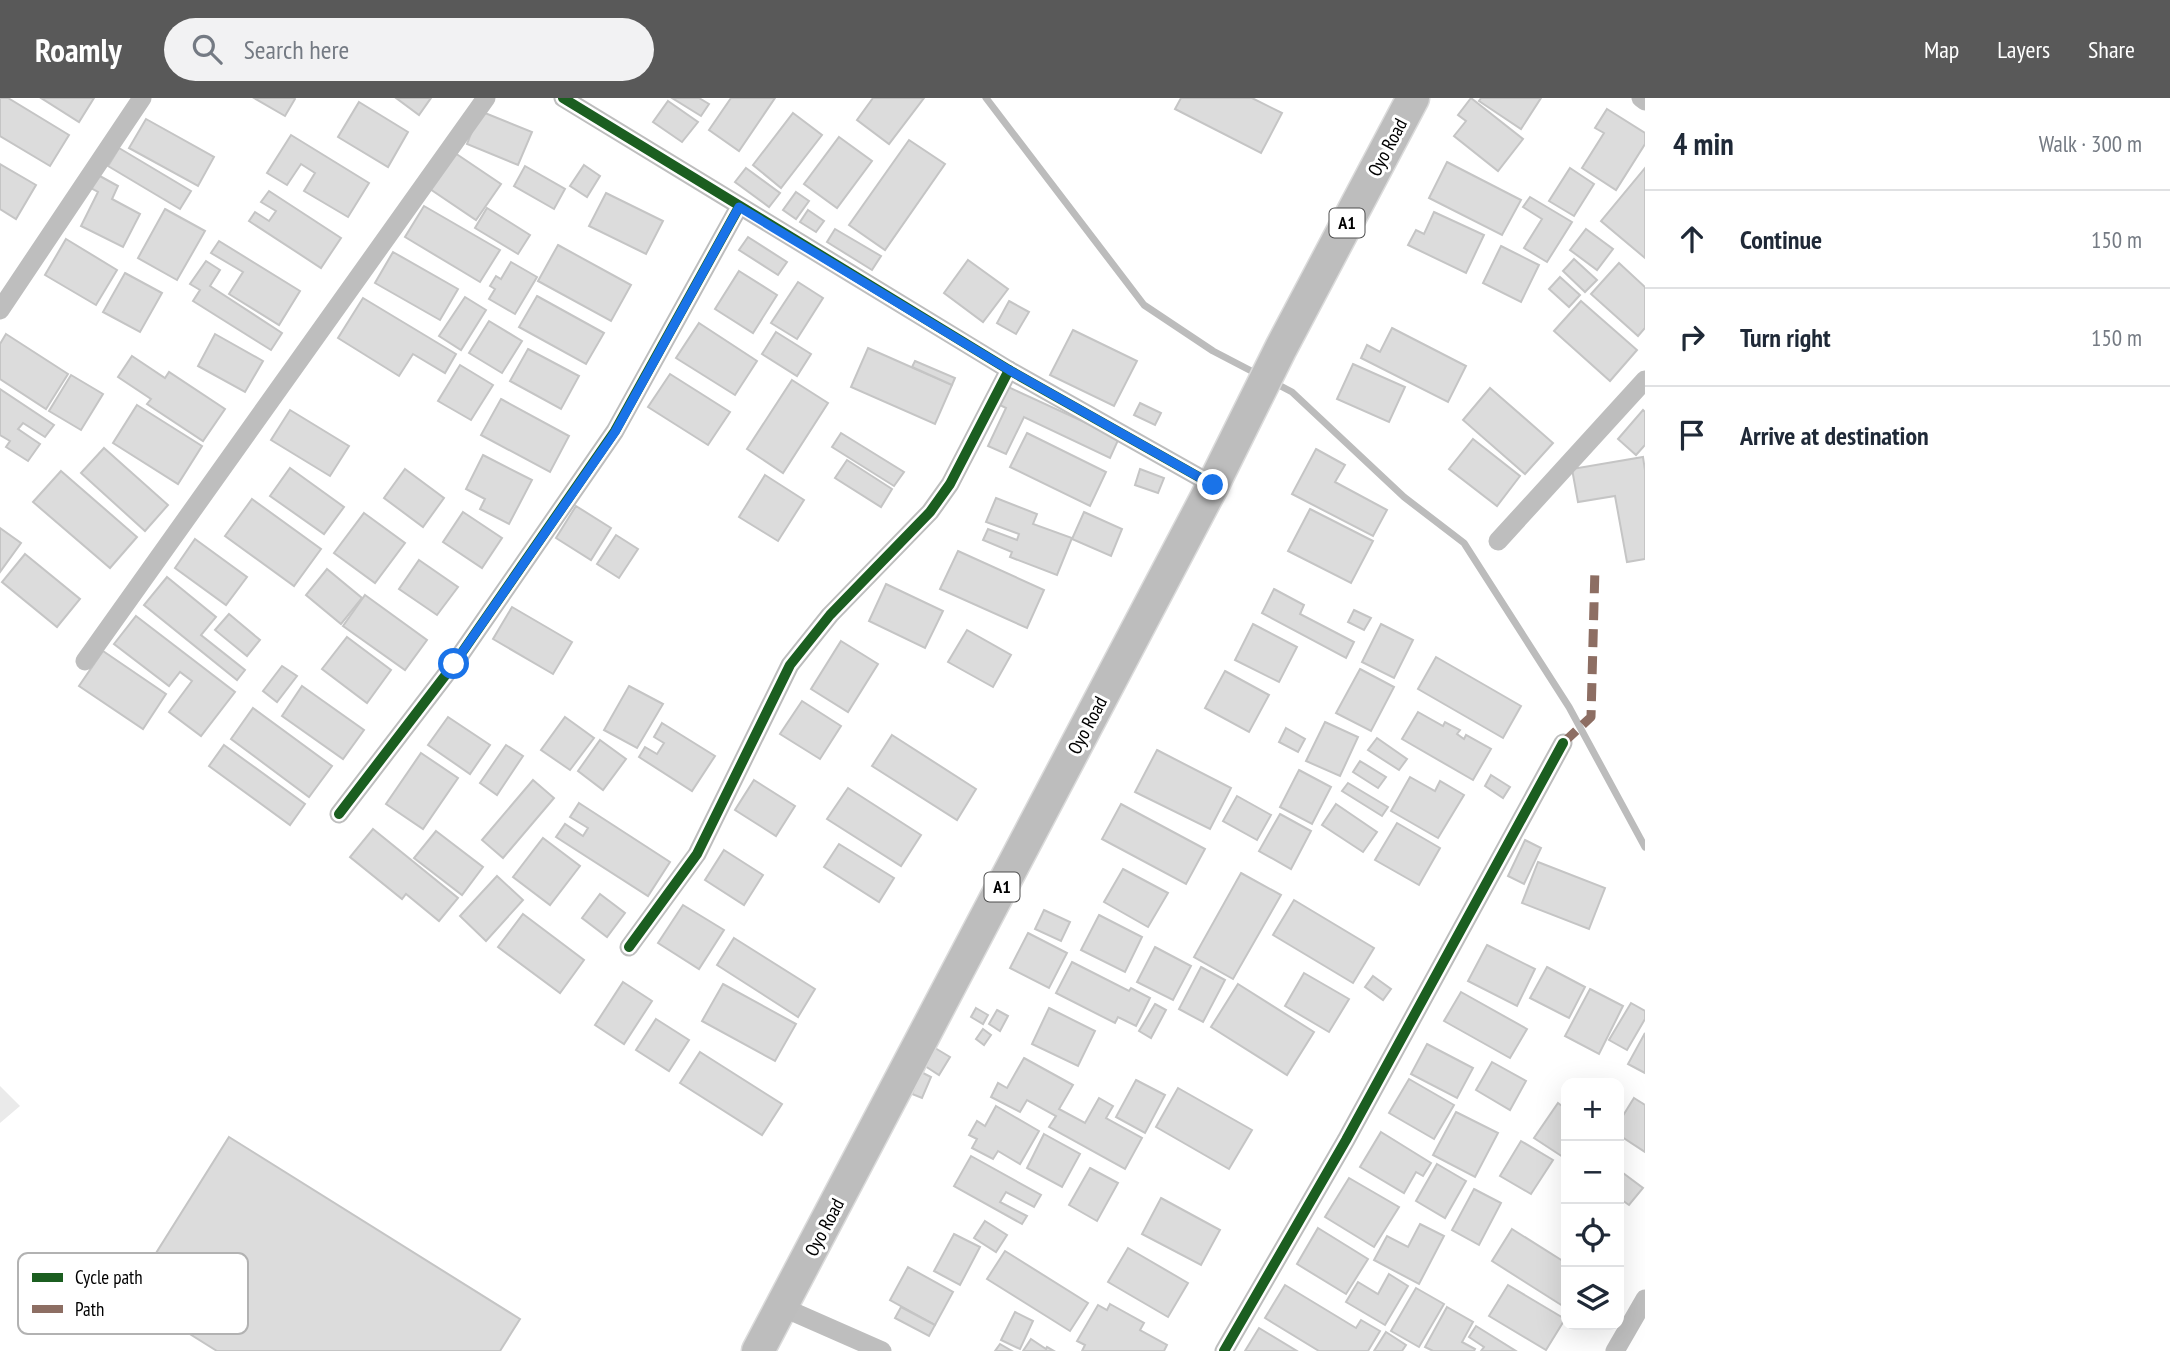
<!DOCTYPE html>
<meta charset="utf-8">
<style>
:root{--surface:#fff;--page:#f2f2f3;--text:#1f2937;--muted:#747a83;--line:#e0e1e3;--accent:#595959}
body{margin:0;font-family:"PT Sans Narrow",sans-serif;background:var(--page);color:var(--text)}
.controls{position:absolute;right:21px;bottom:21px;display:grid;overflow:hidden;border-radius:14px;box-shadow:0 7px 28px #0002}
.controls button{width:63px;height:63px;display:grid;place-items:center;padding:0;border:0;border-bottom:2px solid var(--line);background:var(--surface);color:var(--text);font:35px sans-serif}
.stop{position:absolute;width:21px;height:21px;margin:-16px;border:5px solid #1a73e8;border-radius:50%;background:#fff}
.stop.end{background:#1a73e8;border-color:#fff;box-shadow:0 2px 7px #0008}
.list{margin:0;padding:0;list-style:none}
h2{display:flex;justify-content:space-between;align-items:center;height:91px;margin:0;padding:0 28px;font-size:30px}
h2 small{font-size:23px;font-weight:400;color:var(--muted)}
.list li{display:grid;grid-template-columns:46px 1fr auto;gap:21px;align-items:center;box-sizing:border-box;height:98px;padding:0 28px;border-top:2px solid var(--line)}
.list b{display:block;font-size:26px;white-space:nowrap}
.list em{font-size:23px;font-style:normal;color:var(--muted)}
.icon{flex:none;width:38px;height:38px;fill:none;stroke:currentColor;stroke-width:2;stroke-linecap:round;stroke-linejoin:round}
.map{position:relative;flex:none;width:1645px;height:1253px;overflow:hidden}
header{display:flex;align-items:center;gap:42px;box-sizing:border-box;height:98px;padding:0 35px;background:var(--accent);color:#fff}
header strong{font-size:33px}
nav{display:flex;gap:38px;margin-inline-start:auto;font-size:24px}
.search{width:490px;height:63px;background:var(--page);display:flex;align-items:center;gap:18px;box-sizing:border-box;padding:0 24px;border-radius:38px;color:var(--muted);font-size:26px}
main{display:flex}
aside{flex:1;background:var(--surface)}
.map>svg:first-child{display:block}
</style>
<header>
<strong>Roamly</strong>
<div class="search"><svg class="icon" aria-label="search" viewBox="0 0 24 24"><circle cx="10" cy="10" r="6"/><path d="M15 15l6 6"/></svg>Search here</div>
<nav><a>Map</a><a>Layers</a><a>Share</a></nav>
</header>
<main>
<div class="map">
<svg width="1645" height="1253" viewBox="0 0 1645 1253">
<rect width="100%" height="100%" fill="#fff"/>
<polygon fill="#eaeaea" points="0,988 20,1008 0,1025"/>
<g fill="none" stroke-linecap="round" stroke-linejoin="round">
<g stroke="#bcbcbc" stroke-width="7">
<polyline points="986,0 1144,207 1213,253 1259,277"/>
<polyline points="1273,284 1292,294 1404,399 1464,445 1569,609 1645,749"/>
</g>
</g>
<g fill="#dcdcdc" stroke="#c5c5c5" stroke-width="2">
<polygon points="0,0 8,0 69,37 50,68 0,38"/>
<polygon points="41,0 94,0 79,24"/>
<polygon points="254,0 294,0 295,1 285,18"/>
<polygon points="396,0 431,0 419,17"/>
<polygon points="672,0 699,0 709,6 701,18"/>
<polygon points="731,0 775,0 739,53 709,32"/>
<polygon points="873,0 924,0 889,46 857,22"/>
<polygon points="1181,0 1252,0 1282,15 1261,55 1175,11"/>
<polygon points="1471,0 1523,41 1498,73 1454,38 1466,23 1458,17"/>
<polygon points="1481,0 1541,0 1521,31 1479,3"/>
<polygon points="668,3 698,24 682,44 653,24"/>
<polygon points="359,4 408,34 388,69 338,39"/>
<polygon points="1607,11 1645,35 1645,46 1616,92 1582,70 1604,35 1595,30"/>
<polygon points="480,13 532,34 518,67 467,46"/>
<polygon points="793,15 822,37 781,90 753,67"/>
<polygon points="146,21 214,59 198,88 129,50"/>
<polygon points="291,37 369,85 348,119 304,93 315,75 301,66 287,87 267,75"/>
<polygon points="839,39 872,63 837,110 804,86"/>
<polygon points="909,42 945,66 885,152 849,127"/>
<polygon points="119,50 191,93 180,111 108,68"/>
<polygon points="455,55 501,86 476,122 430,91"/>
<polygon points="1447,64 1521,102 1502,137 1429,100"/>
<polygon points="0,66 36,87 16,121 0,111"/>
<polygon points="584,67 600,78 587,99 570,88"/>
<polygon points="525,68 565,91 554,111 514,88"/>
<polygon points="746,70 780,95 769,109 735,84"/>
<polygon points="1570,70 1594,86 1574,118 1549,103"/>
<polygon points="1645,70 1645,160 1601,123"/>
<polygon points="98,77 118,88 112,101 140,116 123,149 81,128 98,94 91,90"/>
<polygon points="269,93 341,140 321,170 249,123 255,114 269,123 276,113 261,104"/>
<polygon points="796,94 809,103 796,121 783,112"/>
<polygon points="606,95 663,123 646,156 589,128"/>
<polygon points="1530,99 1572,124 1547,164 1524,150 1542,121 1523,109"/>
<polygon points="424,108 500,152 480,184 405,139"/>
<polygon points="487,110 530,137 518,156 475,130"/>
<polygon points="165,111 205,133 177,182 138,160"/>
<polygon points="808,112 824,123 816,134 800,124"/>
<polygon points="1434,114 1484,137 1466,175 1408,147 1416,132 1424,136"/>
<polygon points="835,131 881,158 872,172 827,144"/>
<polygon points="1586,131 1613,151 1597,172 1570,152"/>
<polygon points="748,139 787,164 778,177 739,152"/>
<polygon points="66,141 117,172 96,207 45,177"/>
<polygon points="219,143 300,193 279,227 229,196 243,174 211,155"/>
<polygon points="558,147 631,187 611,223 538,183"/>
<polygon points="1501,148 1539,167 1521,204 1483,185"/>
<polygon points="393,154 458,191 440,222 375,185"/>
<polygon points="1574,161 1597,182 1585,194 1563,173"/>
<polygon points="968,162 1008,191 983,224 944,195"/>
<polygon points="206,163 220,172 210,188 282,235 271,252 193,203 200,192 190,186"/>
<polygon points="511,164 537,179 515,216 489,201 495,191 490,188 496,178 501,181"/>
<polygon points="1619,165 1645,189 1645,230 1638,238 1591,196"/>
<polygon points="739,173 777,197 753,235 715,211"/>
<polygon points="125,175 162,195 140,234 103,214"/>
<polygon points="1560,179 1580,197 1569,209 1549,191"/>
<polygon points="798,184 823,200 797,241 771,225"/>
<polygon points="537,198 604,235 586,266 519,229"/>
<polygon points="465,199 486,212 461,252 439,238"/>
<polygon points="363,200 456,256 445,275 413,256 399,278 338,240"/>
<polygon points="1009,203 1029,214 1016,236 997,225"/>
<polygon points="1581,203 1637,252 1610,283 1554,233"/>
<polygon points="489,223 522,243 502,275 469,255"/>
<polygon points="699,225 757,263 735,297 676,260"/>
<polygon points="1392,230 1466,268 1448,304 1361,260 1367,247 1380,254"/>
<polygon points="1073,232 1137,263 1114,308 1050,277"/>
<polygon points="776,234 811,256 797,278 762,256"/>
<polygon points="6,236 68,276 46,311 0,281 0,246"/>
<polygon points="215,236 263,263 245,294 198,268"/>
<polygon points="868,250 952,287 935,326 851,289"/>
<polygon points="528,251 579,278 561,311 510,283"/>
<polygon points="132,258 165,280 169,274 225,311 203,343 147,306 151,301 118,279"/>
<polygon points="915,263 955,280 952,287 912,269"/>
<polygon points="1353,266 1405,289 1389,324 1337,301"/>
<polygon points="460,267 493,287 471,322 438,303"/>
<polygon points="670,276 730,314 708,347 648,309"/>
<polygon points="71,277 103,296 81,332 49,313"/>
<polygon points="792,282 828,305 783,375 747,351"/>
<polygon points="1006,288 1119,340 1110,360 1024,319 1006,356 988,348 1006,310 998,306"/>
<polygon points="1490,290 1553,345 1525,376 1463,322"/>
<polygon points="0,291 54,327 45,339 23,325 18,331 40,346 28,363 6,349 10,343 0,337"/>
<polygon points="501,301 569,338 550,374 481,337"/>
<polygon points="1140,305 1161,315 1155,327 1134,317"/>
<polygon points="137,307 202,348 178,386 113,345"/>
<polygon points="290,312 349,348 330,378 271,342"/>
<polygon points="1643,312 1645,314 1645,347 1636,357 1618,341"/>
<polygon points="841,335 904,374 894,388 832,349"/>
<polygon points="1027,335 1106,374 1090,408 1010,369"/>
<polygon points="1473,341 1520,378 1497,408 1449,371"/>
<polygon points="104,350 168,407 145,433 81,375"/>
<polygon points="1316,351 1345,367 1335,384 1387,412 1373,438 1292,396"/>
<polygon points="483,357 532,382 509,426 480,411 485,401 466,391"/>
<polygon points="1643,359 1645,372 1645,461 1627,464 1615,398 1578,404 1572,371"/>
<polygon points="847,362 892,391 881,409 835,380"/>
<polygon points="290,370 344,409 324,436 270,398"/>
<polygon points="405,371 444,400 423,429 384,400"/>
<polygon points="1140,371 1164,380 1158,395 1135,387"/>
<polygon points="61,373 137,439 110,470 33,404"/>
<polygon points="765,377 804,402 778,443 739,419"/>
<polygon points="996,400 1037,416 1033,426 1072,440 1057,477 1010,459 1012,454 983,442 988,431 1017,442 1019,436 986,424"/>
<polygon points="252,401 321,451 294,488 225,438"/>
<polygon points="576,408 611,430 591,462 556,440"/>
<polygon points="1310,411 1373,443 1351,485 1288,453"/>
<polygon points="463,414 502,440 482,470 443,444"/>
<polygon points="1084,414 1122,431 1111,458 1072,441"/>
<polygon points="364,415 405,445 375,485 334,455"/>
<polygon points="0,430 21,445 0,474"/>
<polygon points="616,437 638,451 619,480 597,466"/>
<polygon points="195,441 247,479 226,507 175,470"/>
<polygon points="958,453 1044,492 1027,530 940,491"/>
<polygon points="25,456 80,501 57,529 2,484"/>
<polygon points="419,462 458,489 437,517 399,491"/>
<polygon points="327,471 362,500 341,526 306,497"/>
<polygon points="167,479 216,519 201,537 245,572 237,582 144,507"/>
<polygon points="886,486 943,513 925,550 869,523"/>
<polygon points="1274,491 1304,507 1300,516 1354,544 1346,560 1262,515"/>
<polygon points="365,497 427,542 405,572 343,528"/>
<polygon points="512,509 572,544 553,576 493,541"/>
<polygon points="1354,512 1371,520 1364,532 1348,524"/>
<polygon points="229,516 260,542 247,558 215,532"/>
<polygon points="136,518 235,594 201,638 169,614 192,583 180,574 169,588 114,546"/>
<polygon points="1253,526 1297,549 1279,584 1235,562"/>
<polygon points="1381,526 1413,542 1394,580 1362,564"/>
<polygon points="967,532 1011,557 993,589 948,564"/>
<polygon points="347,539 391,572 367,605 322,571"/>
<polygon points="841,543 878,566 848,614 811,591"/>
<polygon points="103,553 166,596 143,631 79,588"/>
<polygon points="1436,559 1521,608 1503,640 1418,591"/>
<polygon points="282,568 297,578 277,604 263,593"/>
<polygon points="1360,571 1394,589 1371,633 1336,615"/>
<polygon points="1225,573 1269,597 1249,634 1205,610"/>
<polygon points="302,588 364,632 343,661 282,618"/>
<polygon points="629,588 663,606 637,650 604,632"/>
<polygon points="802,603 841,628 820,661 780,636"/>
<polygon points="253,610 332,668 309,699 231,641"/>
<polygon points="1418,614 1443,628 1445,624 1460,632 1457,636 1464,641 1466,637 1491,651 1473,682 1402,641"/>
<polygon points="448,619 490,647 470,676 428,647"/>
<polygon points="565,619 594,640 570,672 541,652"/>
<polygon points="1325,624 1358,639 1340,678 1306,663"/>
<polygon points="662,625 715,658 692,693 639,659 645,649 657,656 664,645 654,639"/>
<polygon points="1286,630 1305,641 1298,654 1279,644"/>
<polygon points="892,637 976,691 957,722 872,668"/>
<polygon points="1377,640 1407,661 1399,672 1368,652"/>
<polygon points="600,642 626,661 603,692 578,673"/>
<polygon points="224,647 305,706 290,727 209,668"/>
<polygon points="506,647 523,658 497,697 480,685"/>
<polygon points="1157,652 1231,690 1210,731 1135,694"/>
<polygon points="421,655 458,680 423,731 386,706"/>
<polygon points="1360,663 1386,679 1378,690 1353,674"/>
<polygon points="1299,672 1331,689 1312,726 1280,709"/>
<polygon points="1491,677 1510,689 1503,700 1485,688"/>
<polygon points="1410,679 1435,693 1440,683 1464,697 1438,740 1391,713"/>
<polygon points="533,682 554,700 503,760 482,742"/>
<polygon points="754,682 795,708 776,738 735,712"/>
<polygon points="1348,685 1388,709 1382,718 1342,693"/>
<polygon points="848,690 921,737 901,768 827,721"/>
<polygon points="1237,698 1271,717 1257,742 1223,723"/>
<polygon points="579,705 670,764 648,798 556,739 565,726 583,738 588,730 570,719"/>
<polygon points="1121,706 1205,751 1186,786 1102,741"/>
<polygon points="1336,706 1377,734 1363,754 1322,727"/>
<polygon points="1280,716 1311,733 1291,771 1259,753"/>
<polygon points="1397,725 1440,750 1419,787 1375,762"/>
<polygon points="373,731 458,800 439,823 406,796 402,801 350,759"/>
<polygon points="436,733 483,769 462,797 414,760"/>
<polygon points="543,740 580,768 550,807 513,779"/>
<polygon points="1525,742 1541,750 1524,786 1508,778"/>
<polygon points="839,746 894,780 879,804 824,769"/>
<polygon points="724,752 763,777 744,807 705,782"/>
<polygon points="1538,764 1605,790 1589,831 1522,805"/>
<polygon points="1123,771 1168,795 1148,829 1104,804"/>
<polygon points="1241,775 1281,797 1233,881 1194,859"/>
<polygon points="497,778 523,802 486,843 460,818"/>
<polygon points="600,796 625,815 607,839 582,820"/>
<polygon points="1294,802 1374,850 1353,885 1273,837"/>
<polygon points="683,807 724,832 699,871 658,845"/>
<polygon points="1044,812 1070,824 1061,843 1035,831"/>
<polygon points="523,816 584,862 560,895 498,849"/>
<polygon points="1099,817 1142,839 1125,874 1081,852"/>
<polygon points="1028,835 1067,855 1049,890 1010,870"/>
<polygon points="734,840 815,891 798,919 717,867"/>
<polygon points="1487,847 1535,871 1517,908 1468,883"/>
<polygon points="1155,849 1191,868 1173,902 1137,884"/>
<polygon points="1072,864 1129,893 1131,890 1150,900 1136,928 1118,919 1115,925 1056,895"/>
<polygon points="1201,869 1225,882 1203,924 1179,911"/>
<polygon points="1547,869 1585,889 1569,920 1530,900"/>
<polygon points="1304,875 1349,901 1329,934 1285,908"/>
<polygon points="1373,878 1391,891 1383,902 1365,889"/>
<polygon points="623,884 652,903 624,946 595,927"/>
<polygon points="723,886 796,926 775,963 702,923"/>
<polygon points="1238,886 1314,934 1287,977 1211,929"/>
<polygon points="1590,891 1623,908 1599,956 1565,938"/>
<polygon points="1461,894 1527,931 1510,960 1444,923"/>
<polygon points="1631,905 1645,913 1645,921 1627,952 1609,942"/>
<polygon points="1155,906 1166,912 1151,940 1139,933"/>
<polygon points="976,910 988,917 983,926 971,919"/>
<polygon points="1049,910 1095,933 1078,968 1032,946"/>
<polygon points="997,912 1008,918 1000,933 989,926"/>
<polygon points="656,921 689,942 669,973 636,952"/>
<polygon points="983,931 991,937 984,947 976,941"/>
<polygon points="1645,935 1645,975 1628,966"/>
<polygon points="1427,946 1473,970 1457,1000 1411,976"/>
<polygon points="935,950 950,959 939,977 925,968"/>
<polygon points="700,954 782,1006 762,1037 680,985"/>
<polygon points="1024,960 1073,987 1059,1011 1085,1025 1099,1000 1113,1008 1106,1020 1142,1040 1125,1071 1049,1029 1056,1018 1027,1002 1020,1014 991,999 998,985 1007,990"/>
<polygon points="1492,964 1526,983 1510,1012 1476,992"/>
<polygon points="921,974 931,979 922,1000 912,996"/>
<polygon points="1409,981 1454,1007 1434,1041 1389,1015"/>
<polygon points="1136,982 1165,997 1145,1035 1116,1019"/>
<polygon points="1178,990 1252,1032 1229,1071 1156,1029"/>
<polygon points="1634,1000 1645,1007 1645,1054 1619,1037 1619,1024"/>
<polygon points="1558,1005 1566,1011 1566,1061 1534,1040"/>
<polygon points="996,1008 1039,1033 1020,1066 998,1053 993,1061 972,1050 977,1041 969,1037 977,1023 985,1028"/>
<polygon points="1456,1014 1498,1035 1475,1079 1433,1057"/>
<polygon points="1381,1034 1431,1065 1423,1078 1416,1074 1404,1095 1360,1069"/>
<polygon points="1044,1036 1080,1056 1062,1089 1027,1070"/>
<polygon points="229,1039 520,1221 500,1253 217,1253 129,1198"/>
<polygon points="1521,1043 1553,1062 1531,1096 1500,1078"/>
<polygon points="971,1058 1041,1097 1034,1109 1006,1094 1000,1104 1027,1118 1022,1126 954,1088"/>
<polygon points="1437,1066 1466,1083 1445,1120 1416,1103"/>
<polygon points="1090,1070 1118,1085 1097,1123 1069,1107"/>
<polygon points="1619,1072 1643,1090 1629,1107 1619,1100"/>
<polygon points="1349,1080 1399,1109 1374,1149 1325,1119"/>
<polygon points="1474,1091 1501,1105 1479,1147 1452,1132"/>
<polygon points="1161,1100 1220,1132 1201,1167 1142,1136"/>
<polygon points="985,1123 1007,1137 996,1154 974,1140"/>
<polygon points="1420,1126 1444,1138 1419,1186 1374,1162 1387,1138 1408,1149"/>
<polygon points="1318,1130 1368,1161 1346,1196 1297,1166"/>
<polygon points="1512,1131 1566,1165 1566,1210 1492,1163"/>
<polygon points="954,1136 980,1149 960,1187 934,1173"/>
<polygon points="1128,1150 1188,1185 1168,1219 1108,1184"/>
<polygon points="1005,1153 1088,1205 1070,1233 987,1181"/>
<polygon points="908,1169 953,1194 935,1227 890,1202"/>
<polygon points="1389,1176 1408,1188 1385,1227 1346,1204 1358,1184 1378,1196"/>
<polygon points="1285,1187 1356,1230 1361,1222 1380,1233 1368,1253 1319,1253 1265,1220"/>
<polygon points="1508,1187 1565,1221 1546,1252 1489,1218"/>
<polygon points="1416,1190 1444,1206 1419,1249 1391,1233"/>
<polygon points="1110,1206 1144,1225 1140,1232 1167,1247 1164,1253 1082,1253 1085,1247 1077,1243 1098,1207 1107,1212"/>
<polygon points="901,1209 935,1227 929,1238 895,1220"/>
<polygon points="1447,1209 1473,1224 1462,1244 1475,1251 1474,1253 1433,1253 1425,1249"/>
<polygon points="1015,1214 1033,1223 1020,1251 1001,1242"/>
<polygon points="1476,1228 1516,1253 1481,1253 1484,1249 1469,1239"/>
<polygon points="1259,1230 1297,1253 1245,1253"/>
<polygon points="1386,1234 1406,1247 1402,1253 1374,1253"/>
<polygon points="1031,1241 1046,1251 1047,1249 1054,1253 1023,1253"/>
<polygon points="1000,1246 1012,1253 995,1253"/>
</g>
<g fill="none" stroke-linecap="round" stroke-linejoin="round">
<g stroke="#dbdbdb" stroke-width="35">
<polyline id="trunk" points="758,1253 1213,387 1281,250 1413,0"/>
</g>
<g stroke="#bebebe" stroke-width="19">
<polyline points="563,0 1009,272 1213,387"/>
<polyline points="1641,0 1645,3"/>
<polyline points="0,212 142,0"/>
<polyline points="1498,443 1645,282"/>
<polyline points="85,563 486,0"/>
<polyline points="339,716 454,566 615,333 739,109"/>
<polyline points="629,849 697,756 790,567 830,517 930,414 950,386 1009,272"/>
<polyline points="782,1209 882,1253"/>
<polyline points="1224,1253 1346,1042 1563,645"/>
<polyline points="1615,1253 1645,1201"/>
</g>
<use href="#trunk" stroke="#bdbdbd" stroke-width="32"/>
<polyline stroke="#8d6e63" stroke-width="9" stroke-dasharray="18 9" stroke-linecap="butt" points="1563,645 1591,619 1595,469"/>
<g stroke="#fff" stroke-width="15">
<g id="cycleway">
<polyline points="563,0 1009,272 1213,387"/>
<polyline points="339,716 454,566 615,333 739,109"/>
<polyline points="629,849 697,756 790,567 830,517 930,414 950,386 1009,272"/>
<polyline points="1224,1253 1346,1042 1563,645"/>
</g>
</g>
<use href="#cycleway" stroke="#1b5e20" stroke-width="10"/>
</g>
<g fill="none" stroke-linecap="round" stroke-linejoin="round">
<polyline stroke="#1a73e8" stroke-width="9" points="454,566 615,334 739,109 1009,272 1213,387"/>
</g>
<g text-anchor="middle" stroke-width="6" stroke-linejoin="round" paint-order="stroke">
<g fill="#fff" stroke="#4c4c4c" stroke-width="2">
<rect x="1329.5" y="110.5" width="35" height="29" rx="5"/>
<rect x="984.5" y="774.5" width="35" height="29" rx="5"/>
</g>
<g font-size="18" font-weight="bold" fill="#000">
<text x="1347" y="131">A1</text>
<text x="1002" y="795">A1</text>
</g>
<g font-size="19" fill="#000" stroke="#fff">
<text transform="translate(1387 49) rotate(-62)" y="7">Oyo Road</text>
<text transform="translate(1087 627) rotate(-62)" y="7">Oyo Road</text>
<text transform="translate(824 1129) rotate(-62)" y="7">Oyo Road</text>
</g>
</g>
<rect x="18" y="1155" width="230" height="81" rx="10" fill="#fff" stroke="#b2b2b2" stroke-width="2"/>
<rect x="32" y="1175" width="31" height="9" fill="#1b5e20"/>
<rect x="32" y="1207" width="31" height="8" fill="#8d6e63"/>
<g font-size="19" fill="#000">
<text x="75" y="1186">Cycle path</text>
<text x="75" y="1218">Path</text>
</g>
</svg>
<div class="controls">
<button>+</button>
<button>−</button>
<button><svg class="icon" aria-label="locate" viewBox="0 0 24 24"><circle cx="12" cy="12" r="6"/><path d="M12 2v4M12 18v4M2 12h4M18 12h4"/></svg></button>
<button><svg class="icon" aria-label="layers" viewBox="0 0 24 24"><path d="M12 4l9 5-9 5-9-5zM3 14l9 5 9-5"/></svg></button>
</div>
<div class="stop" style="left:454px;top:566px"></div>
<div class="stop end" style="left:1213px;top:387px"></div>
</div>
<aside>
<h2>4 min<small>Walk · 300 m</small></h2>
<ul class="list">
<li><svg class="icon" aria-label="ahead" viewBox="0 0 24 24"><path d="M12 20V5M6 11l6-6 6 6"/></svg><div><b>Continue</b></div><em>150 m</em></li>
<li><svg class="icon" aria-label="right" viewBox="0 0 24 24"><path d="M7 20v-9h11M14 6l5 5-5 5"/></svg><div><b>Turn right</b></div><em>150 m</em></li>
<li><svg class="icon" aria-label="arrive" viewBox="0 0 24 24"><path d="M6 21V4h12l-3 4 3 4H6"/></svg><div><b>Arrive at destination</b></div></li>
</ul>
</aside>
</main>
